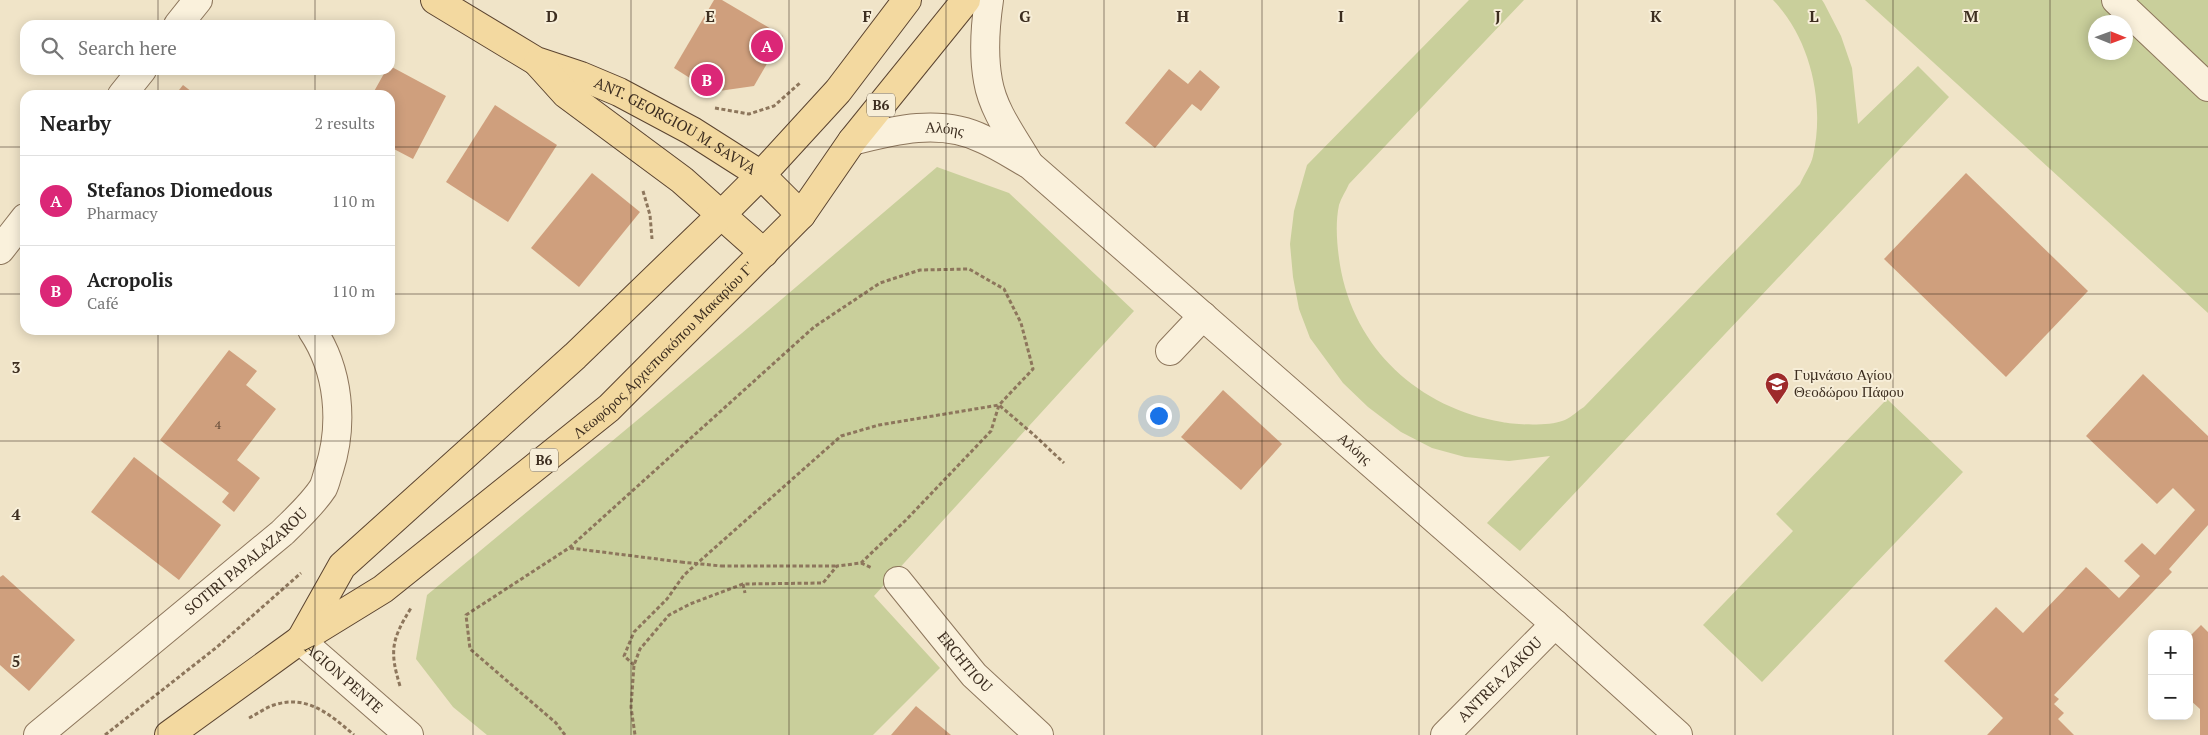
<!DOCTYPE html>
<meta charset="utf-8">
<style>
:root{--surface:#fff;--page:#f6f6f6;--text:#222;--muted:#767676;--line:#e0e0e0;--accent:#db2777}
body{margin:0;font-family:"PT Serif",serif;background:var(--page);color:var(--text)}
.controls{position:absolute;right:15px;bottom:15px;display:grid;overflow:hidden;border-radius:10px;box-shadow:0 2px 12px #0003}
.controls button{width:45px;height:45px;display:grid;place-items:center;padding:0;border:0;border-bottom:1px solid var(--line);background:var(--surface);color:var(--text);font:25px sans-serif}
.compass{position:absolute;left:2088px;top:15px;width:45px;height:45px;border-radius:50%;background:var(--surface);box-shadow:0 2px 12px #0003;rotate:91deg}
.you{position:absolute;left:1158px;top:415px;width:18px;height:18px;margin:-12px;border:4px solid #fff;border-radius:50%;background:#1a73e8;box-shadow:0 0 0 8px #1a73e833}
.badge{display:grid;place-items:center;width:32px;height:32px;border-radius:50%;background:var(--accent);color:#fff;font-size:16px;font-weight:700}
.pin{position:absolute;translate:-50% -50%;border:2px solid #fff;box-shadow:0 1px 5px #0006}
.list{margin:0;padding:0;list-style:none}
h2{display:flex;justify-content:space-between;align-items:center;height:65px;margin:0;padding:0 20px;font-size:21px}
h2 small{font-size:16px;font-weight:400;color:var(--muted)}
.list li{display:grid;grid-template-columns:32px 1fr auto;gap:15px;align-items:center;box-sizing:border-box;height:90px;padding:0 20px;border-top:1px solid var(--line)}
.list b{display:block;font-size:19px;white-space:nowrap}
.list p{margin:0;font-size:16px;white-space:nowrap;color:var(--muted)}
.list em{font-size:16px;font-style:normal;color:var(--muted)}
.icon{flex:none;width:28px;height:28px;fill:none;stroke:currentColor;stroke-width:2;stroke-linecap:round;stroke-linejoin:round}
.map{position:relative;flex:none;width:2208px;height:735px;overflow:hidden}
.search{position:absolute;background:var(--surface);box-shadow:0 2px 12px #0003;left:20px;top:20px;width:375px;height:55px;display:flex;align-items:center;gap:12px;box-sizing:border-box;padding:0 18px;border-radius:15px;color:var(--muted);font-size:19px}
.panel{position:absolute;background:var(--surface);box-shadow:0 2px 12px #0003;left:20px;top:90px;width:375px;height:245px;border-radius:15px}
.map>svg:first-child{display:block}
</style>
<div class="map">
<svg width="2208" height="735" viewBox="0 0 2208 735">
<rect width="100%" height="100%" fill="#f0e4c8"/>
<g fill="#c9cf9b" fill-rule="evenodd">
<path d="M1469,0H1524L1349,184C1346,191 1341,198 1339,205C1335,224 1337,246 1340,265C1354,349 1419,408 1502,422C1515,425 1550,426 1562,421C1570,419 1577,411 1584,407L1800,184C1804,175 1811,165 1813,156C1825,104 1811,39 1773,0H1822L1824,3L1841,36L1852,68L1858,124L1918,66L1949,97L1520,551L1487,523L1550,456L1509,461L1465,457L1432,448L1401,432L1368,407L1343,383L1310,338L1299,309L1293,277L1290,244L1294,211L1307,165Z"/>
<path d="M1865,0H2208V313ZM2096,22H2126V52H2096Z"/>
<polygon points="937,167 1009,193 1134,311 874,596 940,668 873,735 487,735 453,707 416,659 427,595 742,333"/>
<polygon points="1887,399 1963,472 1762,682 1703,625 1793,531 1776,514"/>
</g>
<g fill="#cf9f7d">
<polygon points="714,0 722,0 783,36 754,86 712,92 674,68"/>
<polygon points="390,66 446,96 413,159 390,147 390,95 372,95 386,70 390,70"/>
<polygon points="1169,69 1188,84 1200,70 1220,87 1201,111 1192,104 1155,148 1125,123"/>
<polygon points="183,85 196,95 175,95"/>
<polygon points="495,105 557,145 508,222 446,182"/>
<polygon points="592,173 640,212 579,287 531,248"/>
<polygon points="1966,173 2088,291 2006,377 1884,259"/>
<polygon points="229,350 257,371 246,385 276,409 237,460 260,478 234,512 222,502 229,493 160,440"/>
<polygon points="2143,374 2208,436 2208,525 2169,569 2172,572 2054,695 2059,699 2054,704 2064,713 2058,719 2074,735 1987,735 2003,718 1944,661 1996,607 2023,633 2086,567 2119,598 2140,576 2124,561 2142,543 2155,555 2195,510 2173,488 2157,504 2086,436"/>
<polygon points="1223,390 1282,444 1241,490 1181,437"/>
<polygon points="134,457 221,525 179,580 91,512"/>
<polygon points="3,575 75,640 29,691 0,665 0,577"/>
<polygon points="2201,625 2208,632 2208,735 2200,735 2200,709 2189,699 2189,637"/>
<polygon points="916,706 951,735 891,735"/>
</g>
<g fill="none" stroke-linecap="round" stroke-linejoin="round">
<g stroke="#8d765c" stroke-width="30">
<g id="minor">
<path d="M989,0C985,27 983,54 988,81C993,111 1014,138 1029,164"/>
<polyline points="2116,0 2208,87"/>
<polyline points="178,25 198,0"/>
<polyline points="122,95 142,70"/>
<path id="s1" d="M852,141C894,130 941,118 983,139C999,146 1014,156 1030,165L1555,624L1678,735"/>
<polyline points="0,250 25,218"/>
<polyline points="1170,351 1203,316"/>
<path id="s2" d="M898,581L974,675L1039,735"/>
<path id="s3" d="M300,640L409,735"/>
<path id="s4" d="M38,735L282,533C296,519 312,505 323,488C326,482 327,475 329,470C344,424 339,370 312,330"/>
<path id="s5" d="M1445,735L1555,624"/>
</g>
</g>
<g stroke="#5b4430" stroke-width="30">
<g id="major">
<path id="s6" d="M435,0L536,61L581,76L619,92L692,131L761,175L801,215"/>
<polyline points="538,63 566,94 682,180 764,253"/>
<polyline points="301,639 342,566 575,356 722,214 761,175 838,91 907,0"/>
<path id="s7" d="M169,735L300,640L383,589L609,408L801,215L852,141L966,0"/>
</g>
</g>
<g stroke="#8d765c" stroke-width="3" stroke-dasharray="4 2.5" stroke-linecap="butt">
<polyline points="715,108 749,114 774,106 801,82"/>
<polyline points="643,191 650,215 652,239"/>
<polyline points="570,548 681,562"/>
<polyline points="861,563 872,568"/>
<polyline points="721,566 836,566"/>
<polyline points="743,584 745,593"/>
<polyline points="634,665 624,656 634,632 667,599 684,575 841,436 879,425 999,405 1033,434 1064,463"/>
<path d="M400,686C389,650 392,639 411,608"/>
<path d="M249,718C257,714 265,708 274,705C307,694 331,715 354,735"/>
<polyline points="105,735 217,647 301,573"/>
<polyline points="565,735 556,723 470,649 466,615 569,548 814,327 880,283 920,270 969,269 1004,289 1021,323 1033,369 999,405 991,431 906,520 861,563 837,566 823,583 743,584 690,604 669,615 640,649 634,665 631,707 635,735"/>
</g>
<use href="#minor" stroke="#faf1dc" stroke-width="28"/>
<use href="#major" stroke="#f3d9a0" stroke-width="28"/>
<polyline stroke="#8d765c" stroke-width="3" stroke-dasharray="4 2.5" stroke-linecap="butt" points="681,562 721,566"/>
</g>
<path fill="none" stroke="#3d2e20" stroke-width="1" stroke-opacity="0.55" d="M158,0V25M315,0V25M473,0V735M631,0V735M789,0V735M946,0V735M1104,0V735M1262,0V735M1419,0V735M1577,0V735M1735,0V735M1893,0V735M2050,0V735M158,70V95M315,70V95M0,147H25M390,147H2208M0,294H25M390,294H2208M158,330V735M315,330V735M0,441H2208M0,588H2208"/>
<defs>
<g id="school-pin" transform="scale(1.25)"><path d="M0 17L-7.5 6A9.5 9.5 0 1 1 7.5 6Z" fill="#9e2a2b" stroke="#f7eed8"/><path d="M0-5L7-2L0 1L-7-2ZM-4 1L0 2.5L4 1V4Q0 6-4 4Z" fill="#fff"/></g>
</defs>
<g fill-rule="evenodd">
<use href="#school-pin" x="1777" y="384"/>
</g>
<g text-anchor="middle" stroke-width="4" stroke-linejoin="round" paint-order="stroke">
<g font-size="12" fill="#624a37">
<text x="218" y="429">4</text>
</g>
<g fill="#f7eed8" stroke="#756857" stroke-width="1">
<rect x="867" y="93.5" width="28" height="23" rx="4"/>
<rect x="530" y="448.5" width="28" height="23" rx="4"/>
</g>
<g font-size="14" font-weight="bold" fill="#3d2e20">
<text x="881" y="110">B6</text>
<text x="544" y="465">B6</text>
</g>
<g font-size="15" fill="#3d2e20" stroke="#f7eed8">
<text dy="5" stroke="none"><textPath href="#s6" startOffset="272">ANT. GEORGIOU M. SAVVA</textPath></text>
<text dy="5" stroke="none"><textPath href="#s1" startOffset="94">Αλόης</textPath></text>
<text dy="5" stroke="none"><textPath href="#s7" startOffset="628">Λεωφόρος Αρχιεπισκόπου Μακαρίου Γ'</textPath></text>
<text dy="5" stroke="none"><textPath href="#s1" startOffset="619">Αλόης</textPath></text>
<text dy="5" stroke="none"><textPath href="#s4" startOffset="271">SOTIRI PAPALAZAROU</textPath></text>
<text dy="5" stroke="none"><textPath href="#s2" startOffset="105">ERCHTIOU</textPath></text>
<text dy="5" stroke="none"><textPath href="#s3" startOffset="58">AGION PENTE</textPath></text>
<text dy="5" stroke="none"><textPath href="#s5" startOffset="78">ANTREA ZAKOU</textPath></text>
</g>
<g font-size="15" fill="#3d2e20" stroke="#f7eed8" text-anchor="start">
<text x="1794" y="380">Γυμνάσιο Αγίου<tspan x="1794" dy="17">Θεοδώρου Πάφου</tspan></text>
</g>
</g>
<g font-size="16" text-anchor="middle" font-weight="bold" fill="#3d2e20" stroke="#f7eed8" stroke-width="4" stroke-linejoin="round" paint-order="stroke">
<text x="552" y="22">D</text>
<text x="710" y="22">E</text>
<text x="867" y="22">F</text>
<text x="1025" y="22">G</text>
<text x="1183" y="22">H</text>
<text x="1341" y="22">I</text>
<text x="1498" y="22">J</text>
<text x="1656" y="22">K</text>
<text x="1814" y="22">L</text>
<text x="1971" y="22">M</text>
<text x="16" y="373">3</text>
<text x="16" y="520">4</text>
<text x="16" y="667">5</text>
</g>
</svg>
<div class="controls">
<button>+</button>
<button>−</button>
</div>
<svg class="compass" viewBox="-18 -18 36 36"><path d="M0-13l5 13h-10z" fill="#e53935"/><path d="M0 13l5-13h-10z" fill="#767676"/></svg>
<div class="you"></div>
<div class="pin badge" style="left:767px;top:46px">A</div>
<div class="pin badge" style="left:707px;top:80px">B</div>
<div class="search"><svg class="icon" aria-label="search" viewBox="0 0 24 24"><circle cx="10" cy="10" r="6"/><path d="M15 15l6 6"/></svg>Search here</div>
<section class="panel">
<h2>Nearby<small>2 results</small></h2>
<ul class="list">
<li><span class="badge">A</span><div><b>Stefanos Diomedous</b><p>Pharmacy</p></div><em>110 m</em></li>
<li><span class="badge">B</span><div><b>Acropolis</b><p>Café</p></div><em>110 m</em></li>
</ul>
</section>
</div>
